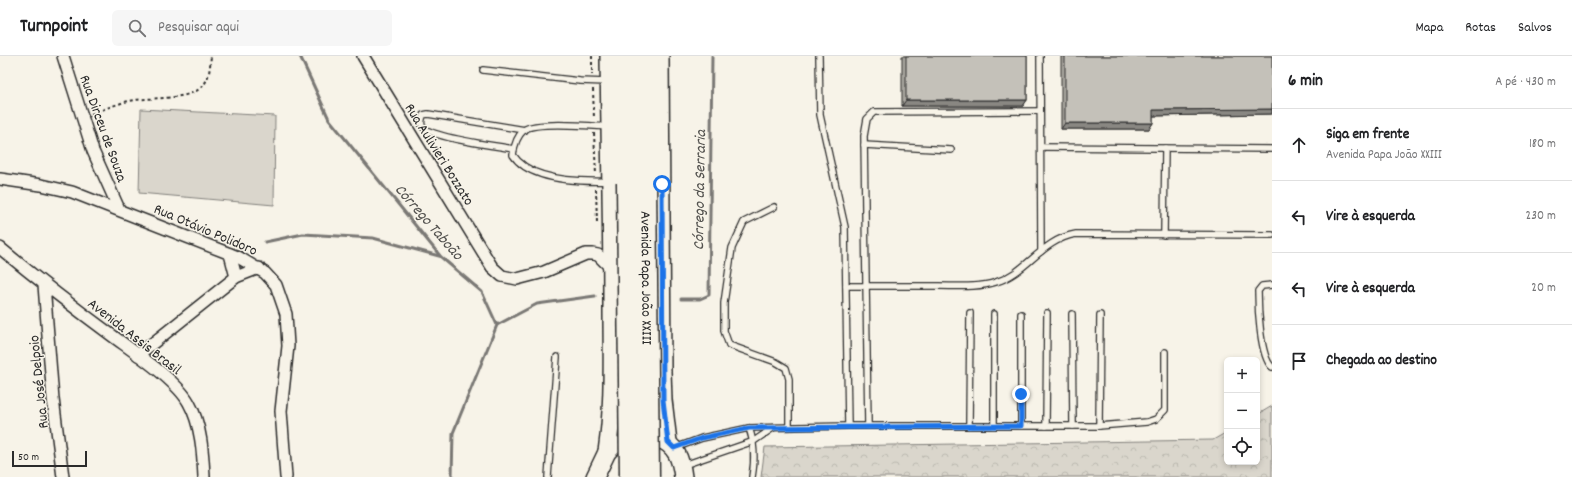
<!DOCTYPE html>
<html lang="pt">
<meta charset="utf-8">
<style>
:root{--surface:#fff;--page:#f6f6f6;--text:#202124;--muted:#757577;--line:#e0e0e0}
body{margin:0;font-family:Dekko,sans-serif;background:var(--page);color:var(--text)}
.controls{position:absolute;right:12px;bottom:12px;display:grid;overflow:hidden;border-radius:6px;box-shadow:0 2px 6px #0003}
.controls button{width:36px;height:36px;display:grid;place-items:center;padding:0;border:0;border-bottom:1px solid var(--line);background:var(--surface);color:var(--text);font:20px sans-serif}
.scale{position:absolute;left:12px;bottom:10px;width:75px;box-sizing:border-box;padding-left:4px;border:2px solid #2b2b2b;border-top:0;font-size:11px;line-height:14px;white-space:nowrap;color:#2b2b2b;-webkit-text-stroke:3px #f7f3e8;paint-order:stroke}
.stop{position:absolute;width:12px;height:12px;margin:-9px;border:3px solid #1a73e8;border-radius:50%;background:#fff}
.stop.end{background:#1a73e8;border-color:#fff;box-shadow:0 1px 4px #0008}
.list{margin:0;padding:0;list-style:none}
h2{display:flex;justify-content:space-between;align-items:center;height:52px;margin:0;padding:0 16px;font-size:17px}
h2 small{font-size:13px;font-weight:400;color:var(--muted)}
.list li{display:grid;grid-template-columns:26px 1fr auto;gap:12px;align-items:center;box-sizing:border-box;height:72px;padding:0 16px;border-top:1px solid var(--line)}
.list b{display:block;font-size:15px;white-space:nowrap}
.list p{margin:0;font-size:13px;white-space:nowrap;color:var(--muted)}
.list em{font-size:13px;font-style:normal;color:var(--muted)}
.icon{flex:none;width:22px;height:22px;fill:none;stroke:currentColor;stroke-width:2;stroke-linecap:round;stroke-linejoin:round}
.map{position:relative;flex:none;width:1272px;height:421px;overflow:hidden}
header{display:flex;align-items:center;gap:24px;box-sizing:border-box;height:56px;padding:0 20px;background:var(--surface);border-bottom:1px solid var(--line)}
header strong{font-size:19px}
nav{display:flex;gap:22px;margin-inline-start:auto;font-size:14px}
.search{width:280px;height:36px;background:var(--page);display:flex;align-items:center;gap:10px;box-sizing:border-box;padding:0 14px;border-radius:6px;color:var(--muted);font-size:15px}
main{display:flex}
aside{flex:1;background:var(--surface)}
.map>svg:first-child{display:block}
</style>
<header>
<strong>Turnpoint</strong>
<div class="search"><svg class="icon" aria-label="search" viewBox="0 0 24 24"><circle cx="10" cy="10" r="6"/><path d="M15 15l6 6"/></svg>Pesquisar aqui</div>
<nav><a>Mapa</a><a>Rotas</a><a>Salvos</a></nav>
</header>
<main>
<div class="map">
<svg width="1272" height="421" viewBox="0 0 1272 421">
<defs>
<pattern id="forest-crowns" width="20" height="18" patternUnits="userSpaceOnUse"><rect width="20" height="18" fill="#dad6cc"/><path d="M2 6a3 3 0 1 1 6 0M12 15a3 3 0 1 1 6 0" fill="none" stroke="#bbb8af"/></pattern>
</defs>
<rect width="100%" height="100%" fill="#f7f3e8"/>
<filter id="ink" filterUnits="userSpaceOnUse"><feTurbulence type="fractalNoise" baseFrequency=".025" numOctaves="2"/><feDisplacementMap in="SourceGraphic" scale="8" xChannelSelector="R" yChannelSelector="G"/><feConvolveMatrix kernelMatrix="1 2 1 2 8 2 1 2 1" color-interpolation-filters="sRGB"/></filter>
<g filter="url(#ink)">
<polygon fill="#dad6cc" stroke="#82807c" points="141,53 275,60 274,149 139,137"/>
<polygon fill="url(#forest-crowns)" stroke="#82807c" points="1272,350 1272,421 761,421 765,391 1213,384 1227,376 1227,406 1257,406 1257,359"/>
<g fill="none" stroke-linecap="round" stroke-linejoin="round">
<g stroke="#7a7874" stroke-width="3">
<polyline points="300,0 329,63 441,201 482,236 497,269 453,377 452,421"/>
<polyline points="265,186 303,178 373,182 439,200"/>
<polyline points="681,243 700,243 709,239 712,0"/>
<polyline points="497,269 537,248 595,240"/>
</g>
<g stroke="#2b2b2b" stroke-width="8">
<g id="lane">
<polyline points="819,0 820,59 845,171 848,370"/>
<polyline points="1040,0 1041,195"/>
<polyline points="483,14 580,25 607,26"/>
<path d="M608,71C592,70 535,65 524,74C516,81 514,90 513,99C530,125 581,126 609,125"/>
<polyline points="864,89 951,94"/>
<polyline points="1041,91 1272,93"/>
<path d="M514,93C497,90 432,82 423,71C420,68 422,63 423,59L428,58L525,74"/>
<polyline points="774,151 744,166 732,192 724,247 724,275 729,289 776,306 786,312 789,323 789,371"/>
<polyline points="1164,179 1165,92"/>
<path d="M1272,229L1262,230L1258,235C1258,252 1260,301 1272,311"/>
<path d="M846,230C876,230 907,230 938,230C957,230 978,232 996,226C1028,216 1041,184 1076,178L1272,179"/>
<polyline points="1021,258 1021,370"/>
<polyline points="1072,258 1073,370"/>
<polyline points="868,370 864,80 867,63 874,56 1040,55"/>
<polyline points="969,370 970,257"/>
<polyline points="994,370 994,258"/>
<polyline points="1046,370 1047,257"/>
<polyline points="1099,370 1100,259"/>
<path d="M749,372C755,388 755,404 752,421"/>
<polyline points="675,392 702,382 749,372 848,370 1099,370 1147,366 1156,363 1165,354 1165,296"/>
<polyline points="684,409 754,385 773,372"/>
<polyline points="548,421 557,301"/>
</g>
</g>
<g stroke="#2b2b2b" stroke-width="14">
<g id="street">
<polyline points="63,0 93,95 119,153"/>
<polyline points="363,0 492,211 502,220 517,223 544,216 586,198 593,198 598,199 612,213"/>
<polyline points="0,123 41,129 72,136 238,201 265,217 276,229 286,258 288,290 281,355 286,421"/>
<path d="M0,192C36,222 72,250 110,278C131,294 177,324 189,347C201,368 203,397 204,421"/>
<polyline points="230,198 236,221"/>
<polyline points="44,229 53,343 63,421"/>
<polyline points="138,299 236,221 259,212"/>
</g>
</g>
<g stroke="#2b2b2b" stroke-width="20">
<g id="primary">
<polyline points="660,0 662,315 663,344 668,386"/>
<path d="M658,382C676,389 681,403 683,421"/>
<path d="M607,396C614,348 612,300 612,251C612,167 610,84 609,0"/>
<polyline points="595,421 607,396 614,389"/>
</g>
</g>
<g stroke="#2b2b2b" stroke-width="23">
<g id="highway">
<polyline points="626,0 627,127"/>
<polyline points="644,0 646,125"/>
</g>
</g>
<g stroke="#2b2b2b" stroke-width="2" stroke-dasharray="3 3" stroke-linecap="butt">
<polyline points="592,0 592,19"/>
<polyline points="593,33 594,63"/>
<path d="M91,58C105,53 120,46 135,44C154,41 194,45 205,27C210,19 210,9 211,0"/>
<polyline points="594,77 596,119"/>
<polyline points="596,133 597,167"/>
</g>
<use href="#lane" stroke="#f7f3e8" stroke-width="5.5"/>
<use href="#street" stroke="#f7f3e8" stroke-width="11"/>
<use href="#primary" stroke="#f7f3e8" stroke-width="17"/>
<use href="#highway" stroke="#f7f3e8" stroke-width="20"/>
<g stroke="#2b2b2b" stroke-width="23" stroke-linecap="butt">
<g id="highway-bridge">
<path id="s1" d="M646,125L649,421"/>
<polyline points="627,127 630,421"/>
</g>
</g>
<use href="#highway-bridge" stroke="#f7f3e8" stroke-width="20"/>
</g>
<g fill="#a9a69f" stroke="#2b2b2b">
<polygon points="902,0 1027,0 1027,44 1023,50 902,50"/>
<polygon points="1061,0 1272,0 1272,58 1153,60 1153,67 1149,73 1061,73"/>
</g>
<g fill="#898782" stroke="#2b2b2b">
<polygon points="906,44 1027,44 1023,50 902,50"/>
<polygon points="1272,53 1272,58 1149,60 1153,54"/>
<polygon points="1065,67 1153,67 1149,73 1061,73"/>
</g>
<g fill="#c4c1b9" stroke="#2b2b2b">
<rect x="906" y="0" width="121" height="44"/>
<polygon points="1065,0 1272,0 1272,53 1153,54 1153,67 1065,67"/>
</g>
</g>
<g fill="none" stroke-linecap="round" stroke-linejoin="round" filter="url(#ink)">
<polyline stroke="#1a73e8" stroke-width="5" points="662,128 663,344 668,386 674,392 702,382 749,372 1021,370 1021,338"/>
</g>
<g text-anchor="middle" stroke-width="3" stroke-linejoin="round" paint-order="stroke">
<g font-size="15" fill="#2b2b2b" stroke="#f7f3e8">
<text transform="translate(104 72) rotate(70)" y="5">Rua Dirceu de Souza</text>
<text transform="translate(440 98) rotate(58)" y="5">Rua Aulivieri Bozzato</text>
<text transform="translate(206 173) rotate(23)" y="5">Rua Otávio Polidoro</text>
<text dy="5" stroke="none"><textPath href="#s1" startOffset="97">Avenida Papa João XXIII</textPath></text>
<text transform="translate(135 280) rotate(38)" y="5">Avenida Assis Brasil</text>
<text transform="translate(38 326) rotate(-96)" y="5">Rua José Delpoio</text>
</g>
<g font-size="16" font-style="italic" fill="#53524f" stroke="#f7f3e8">
<text transform="translate(698 134) rotate(-89)" y="6">Córrego da Serraria</text>
<text transform="translate(430 165) rotate(49)" y="6">Córrego Taboão</text>
</g>
</g>
</svg>
<div class="controls">
<button>+</button>
<button>−</button>
<button><svg class="icon" aria-label="locate" viewBox="0 0 24 24"><circle cx="12" cy="12" r="6"/><path d="M12 2v4M12 18v4M2 12h4M18 12h4"/></svg></button>
</div>
<div class="scale">50 m</div>
<div class="stop" style="left:662px;top:128px"></div>
<div class="stop end" style="left:1021px;top:338px"></div>
</div>
<aside>
<h2>6 min<small>A pé · 430 m</small></h2>
<ul class="list">
<li><svg class="icon" aria-label="ahead" viewBox="0 0 24 24"><path d="M12 20V5M6 11l6-6 6 6"/></svg><div><b>Siga em frente</b><p>Avenida Papa João XXIII</p></div><em>180 m</em></li>
<li><svg class="icon" aria-label="left" viewBox="0 0 24 24"><path d="M17 20v-9H6M10 6l-5 5 5 5"/></svg><div><b>Vire à esquerda</b></div><em>230 m</em></li>
<li><svg class="icon" aria-label="left" viewBox="0 0 24 24"><path d="M17 20v-9H6M10 6l-5 5 5 5"/></svg><div><b>Vire à esquerda</b></div><em>20 m</em></li>
<li><svg class="icon" aria-label="arrive" viewBox="0 0 24 24"><path d="M6 21V4h12l-3 4 3 4H6"/></svg><div><b>Chegada ao destino</b></div></li>
</ul>
</aside>
</main>
